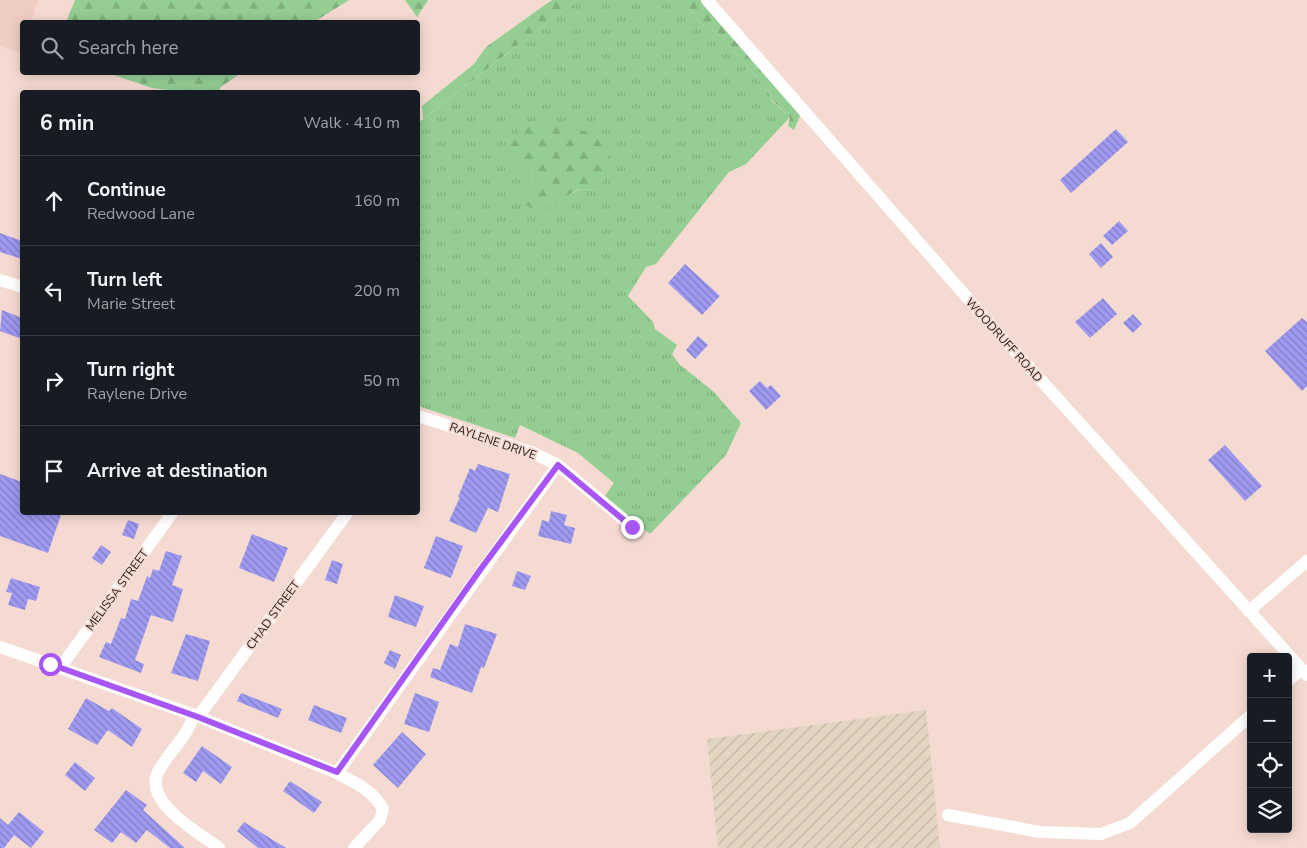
<!DOCTYPE html>
<meta charset="utf-8">
<style>
:root{--surface:#171b24;--page:#20242c;--text:#f1f3f6;--muted:#9ea1a6;--line:#363941}
body{margin:0;font-family:"Nunito Sans",sans-serif;background:var(--page);color:var(--text)}
.controls{position:absolute;right:15px;bottom:15px;display:grid;overflow:hidden;border-radius:5px;box-shadow:0 2px 12px #0003}
.controls button{width:45px;height:45px;display:grid;place-items:center;padding:0;border:0;border-bottom:1px solid var(--line);background:var(--surface);color:var(--text);font:25px sans-serif}
.stop{position:absolute;width:15px;height:15px;margin:-11px;border:4px solid #a855f7;border-radius:50%;background:#fff}
.stop.end{background:#a855f7;border-color:#fff;box-shadow:0 1px 5px #0008}
.list{margin:0;padding:0;list-style:none}
h2{display:flex;justify-content:space-between;align-items:center;height:65px;margin:0;padding:0 20px;font-size:21px}
h2 small{font-size:16px;font-weight:400;color:var(--muted)}
.list li{display:grid;grid-template-columns:32px 1fr auto;gap:15px;align-items:center;box-sizing:border-box;height:90px;padding:0 20px;border-top:1px solid var(--line)}
.list b{display:block;font-size:19px;white-space:nowrap}
.list p{margin:0;font-size:16px;white-space:nowrap;color:var(--muted)}
.list em{font-size:16px;font-style:normal;color:var(--muted)}
.icon{flex:none;width:28px;height:28px;fill:none;stroke:currentColor;stroke-width:2;stroke-linecap:round;stroke-linejoin:round}
.map{position:relative;flex:none;width:1307px;height:848px;overflow:hidden}
.search{position:absolute;background:var(--surface);box-shadow:0 2px 12px #0003;left:20px;top:20px;width:400px;height:55px;display:flex;align-items:center;gap:12px;box-sizing:border-box;padding:0 18px;border-radius:5px;color:var(--muted);font-size:19px}
.panel{position:absolute;background:var(--surface);box-shadow:0 2px 12px #0003;left:20px;top:90px;width:400px;height:425px;border-radius:5px}
.map>svg:first-child{display:block}
</style>
<div class="map">
<svg width="1307" height="848" viewBox="0 0 1307 848">
<defs>
<pattern id="industrial-furrows" width="10" height="10" patternUnits="userSpaceOnUse" patternTransform="scale(1.25)"><rect width="10" height="10" fill="#e2d5c2"/><path d="M-1 1l2-2M0 10L10 0M9 11l2-2" fill="none" stroke="#c2b6a6"/></pattern>
<pattern id="grass-tufts" width="24" height="20" patternUnits="userSpaceOnUse" patternTransform="scale(1.25)"><rect width="24" height="20" fill="#94ce93"/><path d="M3 7l-1-3M5 7V3M7 7l1-3M15 17l-1-3M17 17v-4M19 17l1-3" fill="none" stroke="#7fb07e"/></pattern>
<pattern id="forest-firs" width="22" height="20" patternUnits="userSpaceOnUse" patternTransform="scale(1.25)"><rect width="22" height="20" fill="#94ce93"/><path d="M5 1l3.5 6h-7zM16 11l3.5 6h-7z" fill="#7fb07e"/></pattern>
<pattern id="building-back-hatch" width="6" height="6" patternUnits="userSpaceOnUse" patternTransform="scale(1.25)"><rect width="6" height="6" fill="#9e9af2"/><path d="M-1 5l2 2M0 0l6 6M5-1l2 2" fill="none" stroke="#817dc3"/></pattern>
</defs>
<rect width="100%" height="100%" fill="#f5dad1"/>
<polygon fill="#efcdc2" points="0,0 38,0 31,22 22,22 21,53 0,46"/>
<polygon fill="url(#industrial-furrows)" points="926,710 940,848 718,848 707,739"/>
<path fill="url(#grass-tufts)" fill-rule="evenodd" d="M576,0H682L701,23L717,32L769,92L772,101L790,117L746,164L729,172L656,264L646,267L628,296L653,322L655,329L677,345L672,354L679,364L713,391L741,423L726,455L650,534L605,496L614,483L578,453L520,425L515,438L418,406V123ZM508,162L602,190L580,189L566,197L517,199L532,187L533,172Z"/>
<g fill="url(#forest-firs)">
<polygon points="75,0 349,0 314,22 66,22"/>
<polygon points="405,0 428,0 417,17"/>
<polygon points="552,0 576,0 423,119 422,106 474,64 486,47"/>
<polygon points="682,0 700,0 801,114 794,130 788,126 790,117 772,100 769,92 717,32 701,23"/>
<polygon points="108,73 241,72 241,73 221,87 218,92 185,92 152,88"/>
<polygon points="524,123 599,133 609,148 602,190 579,189 539,213 516,199 532,187 533,172 508,162 505,155"/>
</g>
<g fill="url(#building-back-hatch)">
<polygon points="1116,129 1128,142 1071,193 1060,180"/>
<polygon points="1119,221 1128,231 1112,245 1103,236"/>
<polygon points="0,233 22,241 22,259 0,252"/>
<polygon points="1101,243 1113,257 1101,268 1089,254"/>
<polygon points="685,264 720,296 702,315 668,283"/>
<polygon points="1103,298 1117,314 1090,338 1075,322"/>
<polygon points="2,310 22,318 22,339 0,331"/>
<polygon points="1133,314 1142,324 1133,333 1123,323"/>
<polygon points="1302,318 1307,322 1307,386 1302,391 1265,351"/>
<polygon points="698,336 708,345 695,359 686,350"/>
<polygon points="760,381 767,388 771,385 781,396 766,410 749,391"/>
<polygon points="1225,445 1262,486 1245,501 1208,460"/>
<polygon points="478,464 510,474 498,512 488,508 476,533 449,521 460,497 458,497 470,468 475,471"/>
<polygon points="0,474 22,482 22,512 62,512 48,553 0,536"/>
<polygon points="551,511 567,515 564,525 575,528 571,544 538,536 542,520 549,522"/>
<polygon points="128,520 139,524 134,539 122,535"/>
<polygon points="252,534 288,548 274,582 239,568"/>
<polygon points="436,536 463,546 451,578 424,568"/>
<polygon points="101,545 111,552 102,565 92,558"/>
<polygon points="166,551 182,556 172,585 183,589 173,622 151,615 135,660 144,664 141,673 99,657 106,642 111,644 121,618 125,619 131,599 138,601 147,576 150,578 153,569 159,571"/>
<polygon points="332,560 343,564 337,584 325,580"/>
<polygon points="517,571 531,576 525,590 512,586"/>
<polygon points="11,578 40,587 36,601 28,599 25,610 8,605 12,593 6,592"/>
<polygon points="395,595 424,606 416,627 388,617"/>
<polygon points="465,624 497,634 484,668 481,667 472,693 430,677 433,668 440,670 450,644 458,647"/>
<polygon points="186,634 210,641 198,681 171,673"/>
<polygon points="390,650 401,655 395,669 384,663"/>
<polygon points="241,693 282,709 278,718 237,701"/>
<polygon points="415,693 439,702 429,732 404,724"/>
<polygon points="86,698 109,711 112,708 142,729 132,747 108,730 97,745 68,729"/>
<polygon points="314,705 347,718 341,733 308,720"/>
<polygon points="402,732 426,754 398,788 373,765"/>
<polygon points="202,746 232,767 221,784 203,771 196,782 183,773"/>
<polygon points="75,762 95,778 85,791 65,775"/>
<polygon points="290,781 322,802 314,813 283,791"/>
<polygon points="126,790 147,805 143,810 185,848 170,848 147,830 136,843 121,832 112,843 94,830"/>
<polygon points="19,812 44,832 31,848 14,835 4,848 0,848 0,818 8,825"/>
<polygon points="244,822 286,848 258,848 237,831"/>
</g>
<g fill="none" stroke-linecap="round" stroke-linejoin="round">
<g stroke="#fff" stroke-width="12">
<polyline points="707,0 984,317 1307,675"/>
<polyline points="0,280 22,287"/>
<polyline points="418,416 531,452 558,465 635,529"/>
<polyline points="1249,611 1307,561"/>
<path d="M0,647L194,715L337,773C354,782 374,791 383,809L380,820L354,848"/>
<polyline points="60,668 173,512"/>
<polyline points="1288,681 1302,669"/>
<path d="M194,715C186,739 171,749 159,770C141,801 198,832 219,848"/>
<polyline points="198,717 348,512"/>
<polyline points="337,773 558,465"/>
<polyline points="948,815 1040,832 1101,834 1130,823 1251,715"/>
</g>
</g>
<g fill="none" stroke-linecap="round" stroke-linejoin="round">
<polyline stroke="#a855f7" stroke-width="6" points="50,664 198,717 337,772 480,570 558,465 632,527"/>
</g>
<g text-anchor="middle" stroke-width="4" stroke-linejoin="round" paint-order="stroke">
<g font-size="12" fill="#261d19" stroke="#f5dad1">
<text transform="translate(1004 340) rotate(48)" y="4">WOODRUFF ROAD</text>
<text transform="translate(493 441) rotate(19)" y="4">RAYLENE DRIVE</text>
<text transform="translate(117 590) rotate(-54)" y="4">MELISSA STREET</text>
<text transform="translate(273 615) rotate(-54)" y="4">CHAD STREET</text>
</g>
</g>
</svg>
<div class="controls">
<button>+</button>
<button>−</button>
<button><svg class="icon" aria-label="locate" viewBox="0 0 24 24"><circle cx="12" cy="12" r="6"/><path d="M12 2v4M12 18v4M2 12h4M18 12h4"/></svg></button>
<button><svg class="icon" aria-label="layers" viewBox="0 0 24 24"><path d="M12 4l9 5-9 5-9-5zM3 14l9 5 9-5"/></svg></button>
</div>
<div class="stop" style="left:50px;top:664px"></div>
<div class="stop end" style="left:632px;top:527px"></div>
<div class="search"><svg class="icon" aria-label="search" viewBox="0 0 24 24"><circle cx="10" cy="10" r="6"/><path d="M15 15l6 6"/></svg>Search here</div>
<section class="panel">
<h2>6 min<small>Walk · 410 m</small></h2>
<ul class="list">
<li><svg class="icon" aria-label="ahead" viewBox="0 0 24 24"><path d="M12 20V5M6 11l6-6 6 6"/></svg><div><b>Continue</b><p>Redwood Lane</p></div><em>160 m</em></li>
<li><svg class="icon" aria-label="left" viewBox="0 0 24 24"><path d="M17 20v-9H6M10 6l-5 5 5 5"/></svg><div><b>Turn left</b><p>Marie Street</p></div><em>200 m</em></li>
<li><svg class="icon" aria-label="right" viewBox="0 0 24 24"><path d="M7 20v-9h11M14 6l5 5-5 5"/></svg><div><b>Turn right</b><p>Raylene Drive</p></div><em>50 m</em></li>
<li><svg class="icon" aria-label="arrive" viewBox="0 0 24 24"><path d="M6 21V4h12l-3 4 3 4H6"/></svg><div><b>Arrive at destination</b></div></li>
</ul>
</section>
</div>
